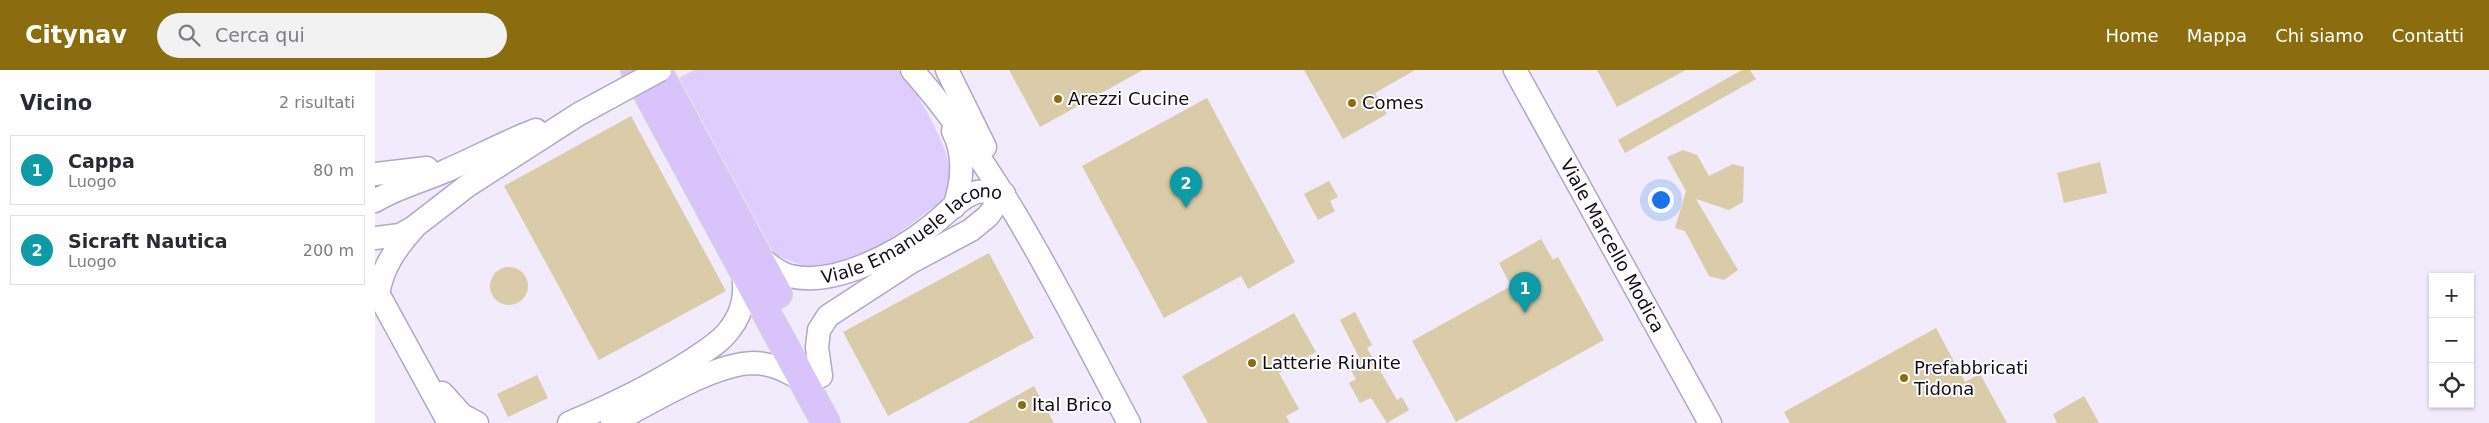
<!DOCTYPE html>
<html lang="it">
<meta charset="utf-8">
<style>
:root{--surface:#fff;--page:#f2f2f3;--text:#2b2b33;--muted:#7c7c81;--line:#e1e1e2;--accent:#8b6d0f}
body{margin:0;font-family:"DejaVu Sans",sans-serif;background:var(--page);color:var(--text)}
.controls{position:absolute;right:15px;bottom:15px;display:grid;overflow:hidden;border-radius:0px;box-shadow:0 1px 4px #0004}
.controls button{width:45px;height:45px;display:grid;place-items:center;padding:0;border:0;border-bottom:1px solid var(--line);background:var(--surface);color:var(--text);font:25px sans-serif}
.you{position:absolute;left:1285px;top:129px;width:18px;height:18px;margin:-12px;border:4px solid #fff;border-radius:50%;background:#1a73e8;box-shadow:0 0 0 8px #1a73e833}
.badge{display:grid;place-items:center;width:32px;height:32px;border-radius:50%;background:var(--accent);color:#fff;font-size:16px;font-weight:700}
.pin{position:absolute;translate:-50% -41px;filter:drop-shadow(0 1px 2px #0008)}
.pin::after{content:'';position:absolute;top:26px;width:18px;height:15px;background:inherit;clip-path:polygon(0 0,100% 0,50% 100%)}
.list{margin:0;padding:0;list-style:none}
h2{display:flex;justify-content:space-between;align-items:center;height:65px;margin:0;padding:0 20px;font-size:21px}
h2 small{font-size:16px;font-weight:400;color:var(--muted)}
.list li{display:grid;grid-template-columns:32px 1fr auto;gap:15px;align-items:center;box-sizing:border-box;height:70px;margin:0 10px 10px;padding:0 10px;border:1px solid var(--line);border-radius:0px}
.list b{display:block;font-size:19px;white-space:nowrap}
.list p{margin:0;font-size:16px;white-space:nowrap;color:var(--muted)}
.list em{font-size:16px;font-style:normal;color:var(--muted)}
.icon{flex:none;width:28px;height:28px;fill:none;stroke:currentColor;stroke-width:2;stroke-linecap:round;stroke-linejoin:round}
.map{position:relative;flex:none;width:2114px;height:353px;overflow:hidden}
header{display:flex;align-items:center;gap:30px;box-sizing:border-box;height:70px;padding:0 25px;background:var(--accent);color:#fff}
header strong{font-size:24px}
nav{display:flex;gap:28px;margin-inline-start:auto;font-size:18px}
.search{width:350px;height:45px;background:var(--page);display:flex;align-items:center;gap:12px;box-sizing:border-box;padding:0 18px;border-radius:28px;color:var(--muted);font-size:19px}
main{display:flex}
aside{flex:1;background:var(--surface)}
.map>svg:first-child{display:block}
</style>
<header>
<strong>Citynav</strong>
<div class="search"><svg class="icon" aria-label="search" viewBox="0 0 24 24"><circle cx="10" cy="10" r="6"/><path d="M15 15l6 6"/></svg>Cerca qui</div>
<nav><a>Home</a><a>Mappa</a><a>Chi siamo</a><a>Contatti</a></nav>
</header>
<main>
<aside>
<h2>Vicino<small>2 risultati</small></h2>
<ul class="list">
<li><span class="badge" style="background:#0f9aa8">1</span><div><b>Cappa</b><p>Luogo</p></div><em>80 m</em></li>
<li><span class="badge" style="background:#0f9aa8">2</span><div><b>Sicraft Nautica</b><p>Luogo</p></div><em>200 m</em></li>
</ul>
</aside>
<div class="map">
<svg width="2114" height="353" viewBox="0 0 2114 353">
<rect width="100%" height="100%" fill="#fafafa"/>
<path fill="#f1ebfc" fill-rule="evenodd" d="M0,0H2114V353H0ZM2058,207H2095V334H2058Z"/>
<path fill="#decdfe" d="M319,0H523C541,18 577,81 575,106C575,115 571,124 566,131C533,156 483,199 439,197C425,196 411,189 399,184L304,8Z"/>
<g fill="#dacca9">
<polygon points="634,0 768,0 665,57"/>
<polygon points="929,0 1040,0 1000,23 1012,44 968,69"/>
<polygon points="1222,0 1311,0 1242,37"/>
<polygon points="1367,0 1375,0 1381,9 1250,83 1243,70"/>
<polygon points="832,28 920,192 873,219 866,206 789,248 707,96"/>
<polygon points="256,46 351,221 224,290 129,116"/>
<polygon points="1308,80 1322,85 1334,106 1358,94 1369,97 1368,132 1354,140 1321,129 1363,200 1349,210 1334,206 1310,161 1300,158 1311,121 1292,87"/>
<polygon points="1725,92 1732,123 1689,133 1682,103"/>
<polygon points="954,111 963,127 955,131 960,141 943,150 929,124"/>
<polygon points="1166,169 1178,190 1183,187 1229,270 1081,352 1037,271 1136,216 1124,193"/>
<polygon points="614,183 659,268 513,346 468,262"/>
<circle cx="134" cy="216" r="19"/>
<polygon points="980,242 997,275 992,278 1022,330 1027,327 1034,340 1012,353 996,328 985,333 974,313 981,309 973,295 985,289 965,250"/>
<polygon points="919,243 941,282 904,303 924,339 911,346 915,353 833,353 807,306"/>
<polygon points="1561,258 1590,312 1605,304 1632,353 1415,353 1409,342"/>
<polygon points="162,305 173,328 133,347 122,324"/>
<polygon points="659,316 679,353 592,353"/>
<polygon points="1709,326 1724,353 1682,353 1678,344"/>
</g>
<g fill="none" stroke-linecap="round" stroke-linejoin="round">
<g stroke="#b1a6c7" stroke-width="25">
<g id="minor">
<path d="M537,0C629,104 689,232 754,353"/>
<polyline points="572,0 610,77"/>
<path id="s1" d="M1140,0L1335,353"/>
<path d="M578,61C590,85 588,111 579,137"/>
<polyline points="0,104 52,98"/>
<path d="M0,131C21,118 45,112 68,102C99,89 129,72 161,60"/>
<polyline points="0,168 25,165 39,157 92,116 204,44"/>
<path id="s2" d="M383,186C393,194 403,203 415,206C460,217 522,183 556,156C570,145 585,127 602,122C610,120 621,123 629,124"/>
<polyline points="0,218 74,353"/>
<path d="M3,224C8,196 21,178 39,158"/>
<polyline points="446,306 442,277 444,260 453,246 536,192 596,160 613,146 629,124"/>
<polyline points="67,323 87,345 102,353"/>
<path d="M194,353C237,335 278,315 317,290C330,281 346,272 355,259C369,241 371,223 368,201"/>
<path d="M237,353C274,334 337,294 378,293C397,293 413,301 428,311"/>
</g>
</g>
<g stroke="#d4d3d6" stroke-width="30">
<g id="major">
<polyline points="260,0 451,353"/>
<polyline points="282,0 403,224"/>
</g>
</g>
<use href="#minor" stroke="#fff" stroke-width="22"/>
<use href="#major" stroke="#d8c4fa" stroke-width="28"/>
<g stroke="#b1a6c7" stroke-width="25" stroke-linecap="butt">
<polyline id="minor-bridge" points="204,44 285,0"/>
</g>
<use href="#minor-bridge" stroke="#fff" stroke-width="22"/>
</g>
<g fill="#8b6d0f" stroke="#fff" stroke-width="2">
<circle cx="683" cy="29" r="5"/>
<circle cx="977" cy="33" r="5"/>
<circle cx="877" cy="293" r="5"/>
<circle cx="1529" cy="308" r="5"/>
<circle cx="647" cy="335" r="5"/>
</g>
<g text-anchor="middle" stroke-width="4" stroke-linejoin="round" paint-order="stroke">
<g font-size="18" fill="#120d19" stroke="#fff" text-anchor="start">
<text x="693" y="35">Arezzi Cucine</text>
<text x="987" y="39">Comes</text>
<text x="887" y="299">Latterie Riunite</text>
<text x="1539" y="304">Prefabbricati<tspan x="1539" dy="21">Tidona</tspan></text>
<text x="657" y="341">Ital Brico</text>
</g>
<g font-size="18" fill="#120d19" stroke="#fff">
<text dy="6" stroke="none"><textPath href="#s2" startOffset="172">Viale Emanuele Iacono</textPath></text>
<text dy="6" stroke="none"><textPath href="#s1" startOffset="201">Viale Marcello Modica</textPath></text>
</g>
</g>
</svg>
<div class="controls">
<button>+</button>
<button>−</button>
<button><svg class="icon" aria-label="locate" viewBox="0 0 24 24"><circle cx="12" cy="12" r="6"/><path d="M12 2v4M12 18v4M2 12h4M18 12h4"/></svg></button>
</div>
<div class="you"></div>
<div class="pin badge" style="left:1150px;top:243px;background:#0f9aa8">1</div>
<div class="pin badge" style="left:811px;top:138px;background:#0f9aa8">2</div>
</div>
</main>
